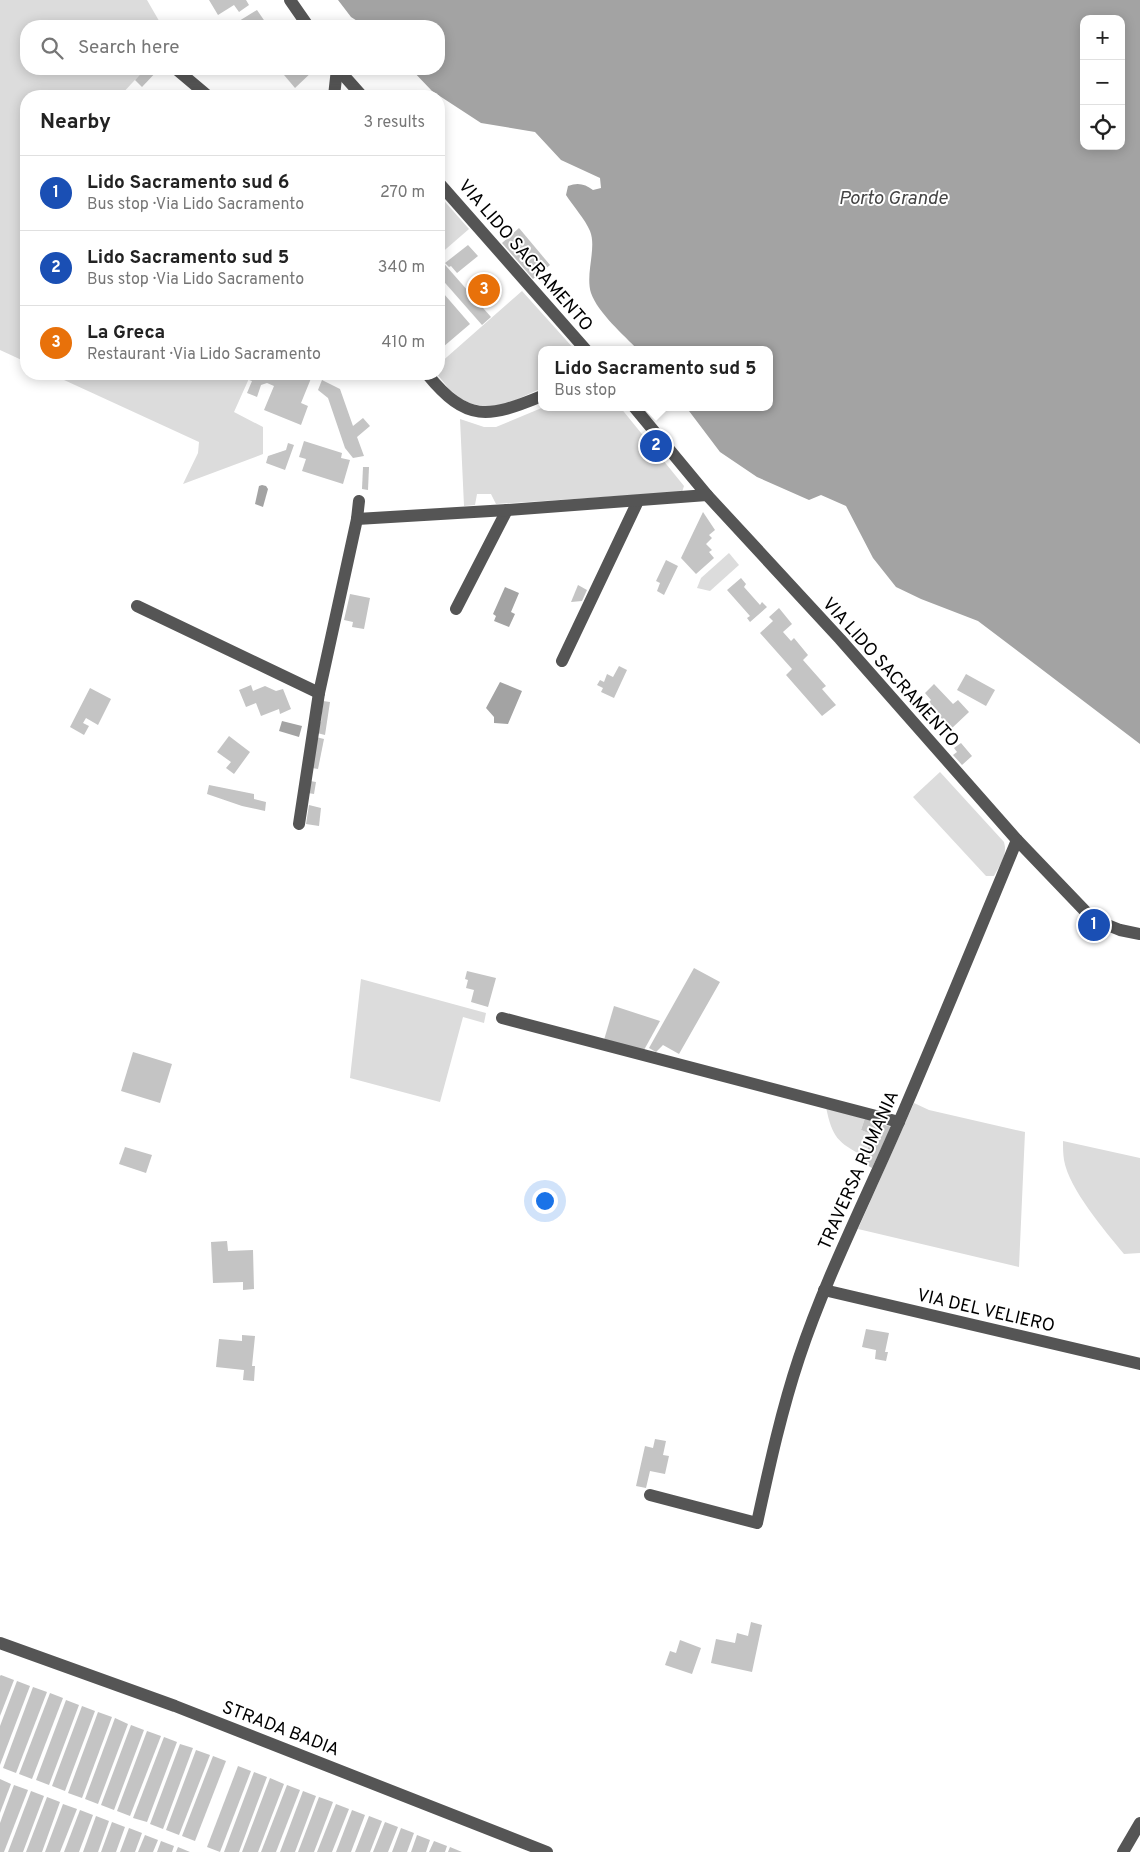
<!DOCTYPE html>
<meta charset="utf-8">
<style>
:root{--surface:#fff;--page:#f2f2f2;--text:#222;--muted:#767676;--line:#e0e0e0;--accent:#7c3aed}
body{margin:0;font-family:Overpass,sans-serif;background:var(--page);color:var(--text)}
.controls{position:absolute;right:15px;top:15px;display:grid;overflow:hidden;border-radius:10px;box-shadow:0 2px 12px #0003}
.controls button{width:45px;height:45px;display:grid;place-items:center;padding:0;border:0;border-bottom:1px solid var(--line);background:var(--surface);color:var(--text);font:25px sans-serif}
.you{position:absolute;left:544px;top:1200px;width:18px;height:18px;margin:-12px;border:4px solid #fff;border-radius:50%;background:#1a73e8;box-shadow:0 0 0 8px #1a73e833}
.badge{display:grid;place-items:center;width:32px;height:32px;border-radius:50%;background:var(--accent);color:#fff;font-size:16px;font-weight:700}
.pin{position:absolute;translate:-50% -50%;border:2px solid #fff;box-shadow:0 1px 5px #0006}
.popup{position:absolute;left:538px;top:346px;width:235px;height:65px;box-sizing:border-box;display:grid;place-content:center;border-radius:10px;background:var(--surface);filter:drop-shadow(0 1px 4px #0005);font-size:16px;white-space:nowrap;color:var(--muted)}
.popup b{font-size:19px;color:var(--text)}
.popup::after{content:'';position:absolute;left:50%;top:100%;margin-left:-10px;border:10px solid transparent;border-top-color:var(--surface)}
.list{margin:0;padding:0;list-style:none}
h2{display:flex;justify-content:space-between;align-items:center;height:65px;margin:0;padding:0 20px;font-size:21px}
h2 small{font-size:16px;font-weight:400;color:var(--muted)}
.list li{display:grid;grid-template-columns:32px 1fr auto;gap:15px;align-items:center;box-sizing:border-box;height:75px;padding:0 20px;border-top:1px solid var(--line)}
.list b{display:block;font-size:19px;white-space:nowrap}
.list p{margin:0;font-size:16px;white-space:nowrap;color:var(--muted)}
.list em{font-size:16px;font-style:normal;color:var(--muted)}
.icon{flex:none;width:28px;height:28px;fill:none;stroke:currentColor;stroke-width:2;stroke-linecap:round;stroke-linejoin:round}
.map{position:relative;flex:none;width:1140px;height:1852px;overflow:hidden}
.search{position:absolute;background:var(--surface);box-shadow:0 2px 12px #0003;left:20px;top:20px;width:425px;height:55px;display:flex;align-items:center;gap:12px;box-sizing:border-box;padding:0 18px;border-radius:20px;color:var(--muted);font-size:19px}
.panel{position:absolute;background:var(--surface);box-shadow:0 2px 12px #0003;left:20px;top:90px;width:425px;height:290px;border-radius:20px}
.map>svg:first-child{display:block}
</style>
<div class="map">
<svg width="1140" height="1852" viewBox="0 0 1140 1852">
<rect width="100%" height="100%" fill="#fff"/>
<g fill="#dcdcdc">
<polygon points="0,0 147,0 162,26 26,26 26,69 145,69 120,96 26,96 26,362 0,350"/>
<polygon points="439,195 469,229 439,255"/>
<polygon points="522,291 575,350 542,350 542,388 500,407 491,408 469,403 460,398 449,389 437,374 439,374 439,364"/>
<polygon points="51,374 251,374 234,412 263,427 263,454 183,484 198,453 199,442"/>
<polygon points="544,407 620,407 684,486 682,492 496,504 491,494 477,494 475,505 464,506 460,419 484,427 496,427"/>
<polygon points="729,553 739,565 710,591 697,588 701,578"/>
<path d="M940,772L1004,842C1008,854 1000,865 994,876H986L913,797Z"/>
<polygon points="361,979 486,1013 484,1023 463,1017 440,1102 350,1078"/>
<polygon points="914,1103 929,1110 1025,1132 1019,1267 858,1229"/>
<path d="M826,1107L865,1118L861,1130L873,1135L864,1156C838,1143 832,1137 826,1107Z"/>
<path d="M1063,1141L1140,1158V1253L1124,1254C1105,1231 1069,1189 1064,1160C1063,1154 1063,1147 1063,1141Z"/>
</g>
<g fill="#a3a3a3" fill-rule="evenodd">
<path d="M338,0H1140V744L978,621L921,599L896,587L873,558L846,506L821,495L809,500L757,477L720,452L686,407H770V350H638C624,335 598,313 591,293C585,274 597,248 590,231C585,219 573,206 566,195L568,186C578,182 585,184 593,190L601,188L600,178L561,160L535,132L481,123L432,91L411,69H439V26H365L351,17ZM1084,19H1121V146H1084Z"/>
<polygon points="262,485 266,486 268,489 263,507 255,504 259,486"/>
<polygon points="505,587 519,593 511,612 515,614 509,627 494,621 496,616 493,614"/>
<polygon points="500,682 522,691 508,724 494,723 494,717 486,708"/>
<polygon points="282,721 302,726 299,737 279,731"/>
</g>
<g fill="#c4c4c4">
<polygon points="209,0 246,0 249,5 239,12 234,5 218,15"/>
<polygon points="257,10 268,26 242,26 239,21"/>
<polygon points="145,69 159,69 142,87 135,80"/>
<polygon points="279,69 315,69 295,88"/>
<polygon points="126,90 132,96 120,96"/>
<polygon points="519,228 550,265 533,279 502,243"/>
<polygon points="468,245 478,256 457,273 451,266 449,267 445,263"/>
<polygon points="439,258 491,317 482,325 439,276"/>
<polygon points="444,294 470,324 443,347 439,342 439,329 441,327 439,323 439,299"/>
<polygon points="251,374 305,374 312,376 301,403 308,406 301,425 264,410 274,386 267,383 261,385 257,397 247,393 252,381 249,380"/>
<polygon points="322,380 340,389 353,426 363,418 370,426 357,437 364,456 353,458 345,448 328,398 318,390"/>
<polygon points="304,441 342,453 341,458 350,460 343,484 302,471 306,459 299,457"/>
<polygon points="288,443 294,445 285,470 266,463 268,456 286,450"/>
<polygon points="363,467 369,467 368,490 362,489"/>
<polygon points="703,512 715,530 709,535 712,538 706,544 712,550 709,552 714,558 696,574 681,558"/>
<polygon points="666,560 678,566 664,595 657,591 660,583 656,581"/>
<polygon points="741,578 746,584 744,587 760,605 762,602 767,607 750,622 747,618 750,616 727,590"/>
<polygon points="578,585 587,590 582,601 571,602"/>
<polygon points="350,594 370,598 364,629 352,627 353,622 344,620"/>
<polygon points="779,608 792,624 783,632 791,641 794,638 808,655 803,660 826,686 822,689 836,705 822,716 786,675 792,669 760,633 773,621 769,617"/>
<polygon points="619,666 627,670 614,698 601,692 603,688 597,685 600,680 604,682 607,674 613,677"/>
<polygon points="966,674 995,690 986,706 957,690"/>
<polygon points="934,684 953,704 958,700 969,712 951,729 928,703 931,700 925,693"/>
<polygon points="251,685 253,691 265,686 276,691 283,689 291,709 280,714 279,709 261,716 256,703 246,707 239,690"/>
<polygon points="90,688 111,699 98,725 86,718 83,723 89,726 84,735 70,727"/>
<polygon points="323,701 330,702 325,735 317,733 319,722 321,722"/>
<polygon points="229,736 250,752 234,774 226,768 231,762 217,752"/>
<polygon points="316,737 324,739 318,769 312,768"/>
<polygon points="961,743 972,756 962,765 953,755 957,752 954,748"/>
<polygon points="310,781 316,782 314,794 308,793"/>
<polygon points="209,785 254,794 254,799 266,802 265,811 242,806 207,794"/>
<polygon points="309,805 321,808 319,826 306,824"/>
<polygon points="694,968 720,982 679,1054 663,1045 656,1052 649,1048"/>
<polygon points="467,971 496,978 488,1007 471,1002 474,990 466,988 468,980 465,979"/>
<polygon points="614,1006 660,1021 644,1050 604,1040"/>
<polygon points="133,1052 172,1064 160,1103 121,1091"/>
<polygon points="865,1118 891,1127 872,1168 862,1162 873,1135 861,1130"/>
<polygon points="125,1147 152,1155 146,1173 119,1164"/>
<polygon points="227,1241 228,1251 253,1250 254,1289 243,1290 243,1282 213,1283 211,1242"/>
<polygon points="866,1329 889,1333 885,1352 888,1352 886,1361 875,1359 876,1350 862,1347"/>
<polygon points="242,1335 255,1336 252,1366 255,1366 254,1381 243,1380 244,1370 216,1367 219,1339 242,1341"/>
<polygon points="655,1439 666,1441 663,1455 669,1456 665,1474 650,1471 646,1488 636,1486 645,1446 653,1448"/>
<polygon points="751,1622 762,1625 752,1672 711,1663 716,1639 735,1643 737,1633 748,1636"/>
<polygon points="680,1640 701,1648 692,1674 665,1665 670,1651 676,1653"/>
<polygon points="1,1675 14,1680 0,1716 0,1676"/>
<polygon points="17,1681 30,1686 0,1765 0,1726"/>
<polygon points="33,1687 47,1692 16,1773 3,1768"/>
<polygon points="50,1693 63,1698 32,1779 19,1774"/>
<polygon points="66,1700 79,1705 49,1785 36,1780"/>
<polygon points="82,1706 95,1711 65,1791 52,1786"/>
<polygon points="98,1712 112,1717 82,1798 68,1793"/>
<polygon points="115,1718 128,1724 98,1804 85,1799"/>
<polygon points="131,1725 144,1730 114,1810 101,1805"/>
<polygon points="147,1731 161,1736 130,1816 117,1811"/>
<polygon points="164,1737 177,1742 147,1822 133,1818"/>
<polygon points="180,1744 193,1748 163,1829 150,1824"/>
<polygon points="196,1750 210,1755 179,1835 166,1830"/>
<polygon points="213,1756 226,1761 195,1841 182,1836"/>
<polygon points="238,1766 251,1771 220,1852 207,1847"/>
<polygon points="254,1772 267,1777 239,1852 224,1852"/>
<polygon points="270,1778 284,1784 258,1852 242,1852"/>
<polygon points="0,1779 11,1784 0,1813"/>
<polygon points="14,1785 28,1790 4,1852 0,1852 0,1823"/>
<polygon points="287,1785 300,1790 276,1852 261,1852"/>
<polygon points="31,1791 44,1796 23,1852 8,1852"/>
<polygon points="303,1791 316,1796 295,1852 280,1852"/>
<polygon points="47,1797 60,1802 42,1852 26,1852"/>
<polygon points="319,1797 333,1802 314,1852 298,1852"/>
<polygon points="63,1804 77,1809 60,1852 45,1852"/>
<polygon points="336,1804 349,1809 332,1852 317,1852"/>
<polygon points="80,1810 93,1815 79,1852 64,1852"/>
<polygon points="352,1810 365,1815 351,1852 336,1852"/>
<polygon points="96,1816 109,1821 98,1852 83,1852"/>
<polygon points="369,1816 382,1821 370,1852 355,1852"/>
<polygon points="112,1822 125,1827 116,1852 101,1852"/>
<polygon points="385,1822 398,1827 388,1852 373,1852"/>
<polygon points="129,1828 142,1833 135,1852 120,1852"/>
<polygon points="401,1828 414,1833 407,1852 392,1852"/>
<polygon points="145,1835 158,1840 153,1852 138,1852"/>
<polygon points="417,1835 430,1840 426,1852 411,1852"/>
<polygon points="161,1841 174,1846 172,1852 157,1852"/>
<polygon points="434,1841 447,1846 445,1852 429,1852"/>
<polygon points="178,1847 190,1852 176,1852"/>
<polygon points="450,1847 462,1852 448,1852"/>
</g>
<g fill="none" stroke-linecap="round" stroke-linejoin="round">
<g stroke="#555" stroke-width="12">
<polyline points="290,0 308,26"/>
<polyline points="176,69 208,96"/>
<polyline points="338,69 362,96"/>
<polyline points="334,96 337,69"/>
<polyline points="439,183 586,350"/>
<path d="M427,374C467,423 488,418 542,396"/>
<polyline points="634,407 707,495 840,639 1017,840 1086,912 1105,924 1120,930 1140,934"/>
<polyline points="357,519 359,501"/>
<polyline points="137,606 319,693"/>
<polyline points="456,609 507,510"/>
<polyline points="562,661 638,501"/>
<polyline points="299,824 319,693 357,519 507,510 707,495"/>
<polyline points="502,1018 899,1122"/>
<polyline points="824,1290 1140,1364"/>
<path d="M650,1495L757,1523C769,1468 781,1412 799,1358C826,1277 865,1201 899,1122C939,1029 978,934 1017,840"/>
<polyline points="0,1643 175,1706 547,1852"/>
<polyline points="1123,1852 1140,1823"/>
</g>
</g>
<g text-anchor="middle" stroke-width="4" stroke-linejoin="round" paint-order="stroke">
<g font-size="18" fill="#000" stroke="#fff">
<text transform="translate(526 255) rotate(49)" y="6">VIA LIDO SACRAMENTO</text>
<text transform="translate(891 672) rotate(48)" y="6">VIA LIDO SACRAMENTO</text>
<text transform="translate(858 1170) rotate(-66)" y="6">TRAVERSA RUMANIA</text>
<text transform="translate(986 1310) rotate(13)" y="6">VIA DEL VELIERO</text>
<text transform="translate(281 1728) rotate(21)" y="6">STRADA BADIA</text>
</g>
<g font-size="19" font-style="italic" fill="#444" stroke="#fff">
<text x="893" y="204">Porto Grande</text>
</g>
</g>
</svg>
<div class="controls">
<button>+</button>
<button>−</button>
<button><svg class="icon" aria-label="locate" viewBox="0 0 24 24"><circle cx="12" cy="12" r="6"/><path d="M12 2v4M12 18v4M2 12h4M18 12h4"/></svg></button>
</div>
<div class="you"></div>
<div class="pin badge" style="left:1094px;top:925px;background:#1a4fb4">1</div>
<div class="pin badge" style="left:656px;top:446px;background:#1a4fb4">2</div>
<div class="popup"><b>Lido Sacramento sud 5</b>Bus stop</div>
<div class="pin badge" style="left:484px;top:290px;background:#e8710a">3</div>
<div class="search"><svg class="icon" aria-label="search" viewBox="0 0 24 24"><circle cx="10" cy="10" r="6"/><path d="M15 15l6 6"/></svg>Search here</div>
<section class="panel">
<h2>Nearby<small>3 results</small></h2>
<ul class="list">
<li><span class="badge" style="background:#1a4fb4">1</span><div><b>Lido Sacramento sud 6</b><p>Bus stop · Via Lido Sacramento</p></div><em>270 m</em></li>
<li><span class="badge" style="background:#1a4fb4">2</span><div><b>Lido Sacramento sud 5</b><p>Bus stop · Via Lido Sacramento</p></div><em>340 m</em></li>
<li><span class="badge" style="background:#e8710a">3</span><div><b>La Greca</b><p>Restaurant · Via Lido Sacramento</p></div><em>410 m</em></li>
</ul>
</section>
</div>
